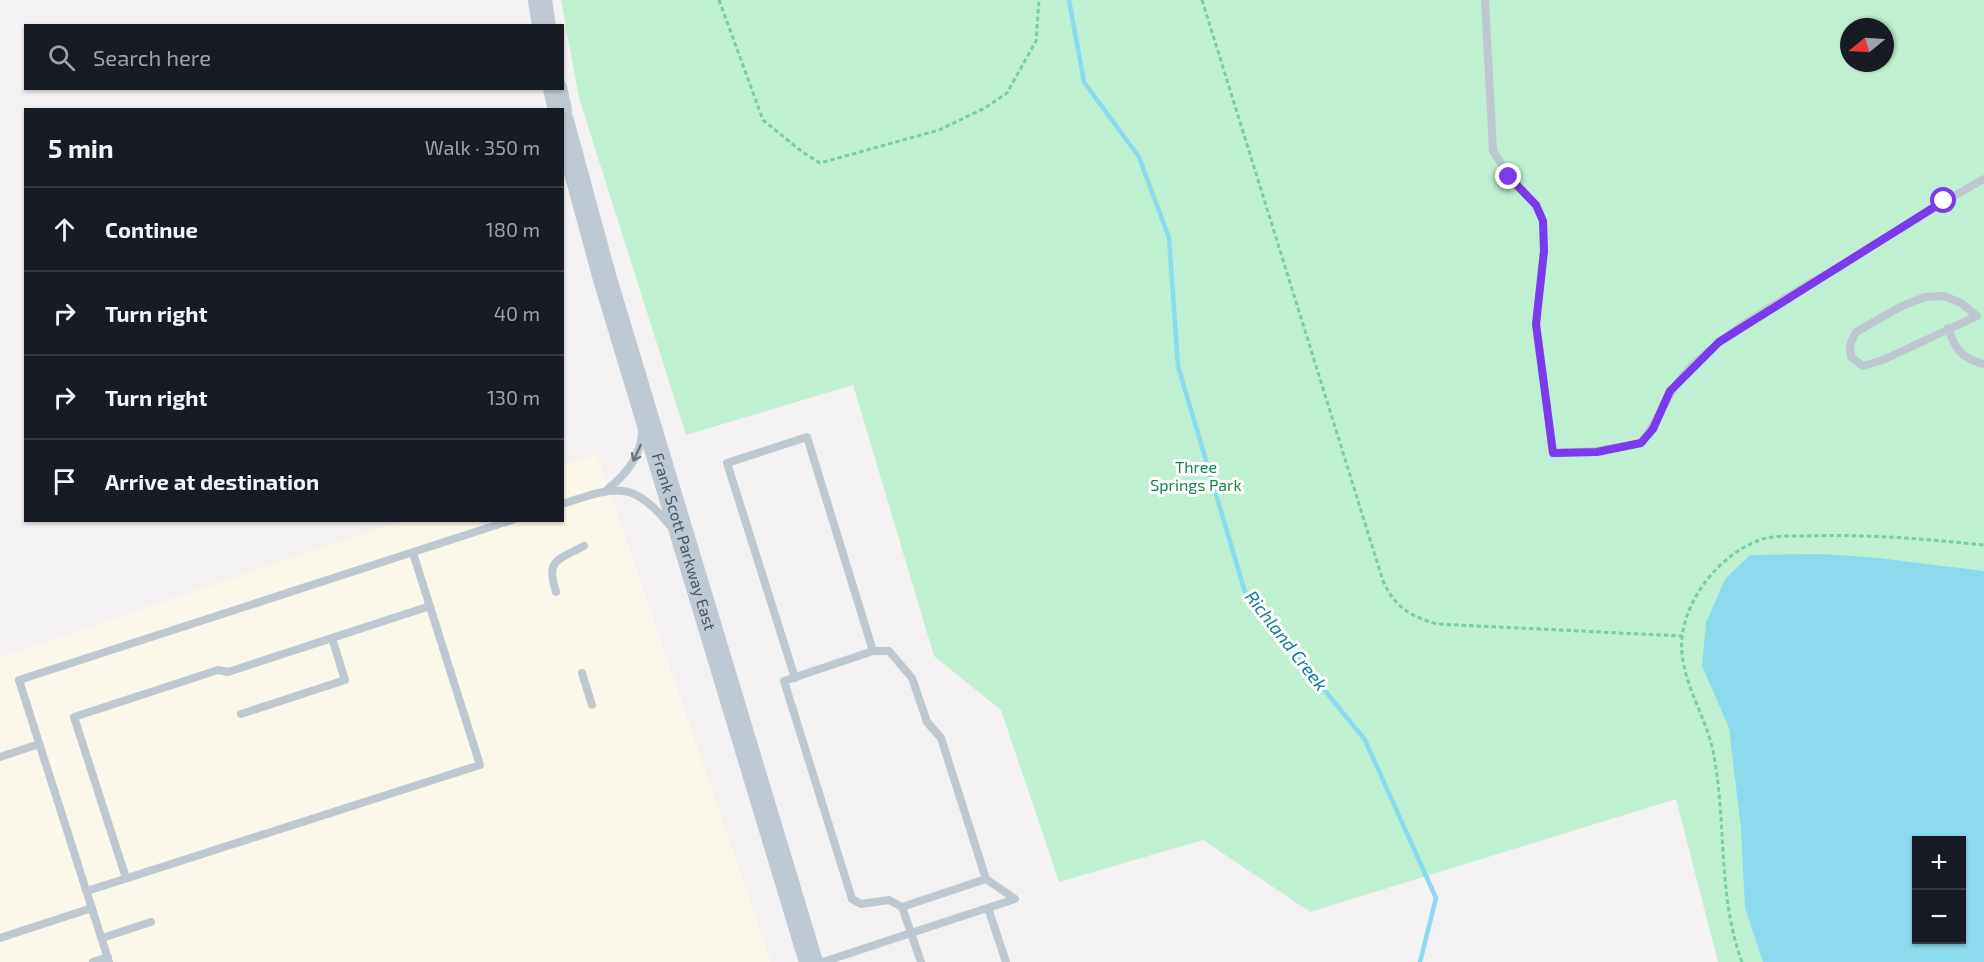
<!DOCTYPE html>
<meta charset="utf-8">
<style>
:root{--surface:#171b24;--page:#242831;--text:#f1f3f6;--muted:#9ea1a6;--line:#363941}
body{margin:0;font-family:"Exo 2",sans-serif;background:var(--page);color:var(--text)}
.controls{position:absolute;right:18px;bottom:18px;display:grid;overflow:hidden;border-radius:0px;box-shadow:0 2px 4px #0004}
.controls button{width:54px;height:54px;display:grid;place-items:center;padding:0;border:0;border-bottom:2px solid var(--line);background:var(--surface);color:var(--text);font:30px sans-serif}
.compass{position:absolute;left:1840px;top:18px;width:54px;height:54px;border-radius:50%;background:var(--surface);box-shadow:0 2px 4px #0004;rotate:252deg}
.stop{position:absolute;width:18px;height:18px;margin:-14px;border:4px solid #7c3aed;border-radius:50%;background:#fff}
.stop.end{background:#7c3aed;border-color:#fff;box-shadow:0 2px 6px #0008}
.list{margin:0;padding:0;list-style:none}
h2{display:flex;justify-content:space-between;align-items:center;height:78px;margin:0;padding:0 24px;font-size:26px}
h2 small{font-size:20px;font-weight:400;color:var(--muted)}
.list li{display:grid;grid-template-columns:39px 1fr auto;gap:18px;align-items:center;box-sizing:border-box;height:84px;padding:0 24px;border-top:2px solid var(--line)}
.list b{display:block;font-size:22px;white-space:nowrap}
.list em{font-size:20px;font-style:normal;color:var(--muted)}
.icon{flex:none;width:33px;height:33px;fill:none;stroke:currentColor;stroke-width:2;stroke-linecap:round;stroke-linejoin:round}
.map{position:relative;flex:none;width:1984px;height:962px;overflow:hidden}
.search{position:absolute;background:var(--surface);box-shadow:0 2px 4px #0004;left:24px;top:24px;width:540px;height:66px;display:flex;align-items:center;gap:15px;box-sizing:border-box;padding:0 21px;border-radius:0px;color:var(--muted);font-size:22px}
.panel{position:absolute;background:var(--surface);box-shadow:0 2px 4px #0004;left:24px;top:108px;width:540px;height:414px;border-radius:0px}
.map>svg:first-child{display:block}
</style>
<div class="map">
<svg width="1984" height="962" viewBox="0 0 1984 962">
<rect width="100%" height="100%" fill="#f3f1f1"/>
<polygon fill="#fcf7eb" points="597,454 771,962 0,962 0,657 401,521 562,520 563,466"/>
<path fill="#c0f0d2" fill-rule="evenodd" d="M561,0H1984V962H1718L1676,799L1310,912L1203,840L1059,882L1001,710L934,656L853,385L686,435L579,98ZM1849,27H1885V63H1849ZM1916,840H1962V940H1916Z"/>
<path fill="#8cdaed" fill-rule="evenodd" d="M1822,554L1878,558L1984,571V962H1763L1745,908L1741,828L1729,728L1702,666L1706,623L1725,579L1750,555ZM1916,840H1962V940H1916Z"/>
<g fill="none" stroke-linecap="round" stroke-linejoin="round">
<polyline stroke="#8cdaed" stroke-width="4.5" points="1069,0 1084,82 1139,157 1169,238 1178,366 1245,592 1365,740 1436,898 1420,962"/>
<g stroke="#77cfa3" stroke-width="3" stroke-dasharray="4.5 3" stroke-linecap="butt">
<polyline points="719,0 763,120 801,151 820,163 939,130 985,108 1007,93 1036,41 1039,0"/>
<path d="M1202,0L1383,581C1395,607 1409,616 1437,624L1682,636"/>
<path d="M1742,962C1717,895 1727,820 1713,751C1705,713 1678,677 1682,637C1687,596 1720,556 1757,541C1771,535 1792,536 1807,536C1867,534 1925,539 1984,545"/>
</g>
<g stroke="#bec8d0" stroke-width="8">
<path d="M1485,0L1493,151L1509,176L1536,205L1543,221L1544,251L1536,324L1553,453L1597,451L1641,443C1662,417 1666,391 1693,365C1735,324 1790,296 1840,266C1888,237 1935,206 1984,179"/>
<polygon points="1944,296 1961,303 1977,316 1883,360 1863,366 1851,357 1850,345 1856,332 1902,306 1925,297"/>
<path d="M1948,328C1955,349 1962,359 1984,364"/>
<path d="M608,489C626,474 641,457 642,432"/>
<path d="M562,504C618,486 632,479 672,528"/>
<path d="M556,592C545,559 558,560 584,546"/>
<polygon points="873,651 889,651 912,678 927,722 941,738 986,879 1015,899 911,933 902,907 889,900 861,904 852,899 784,681"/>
<polyline points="582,673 592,705"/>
<polyline points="795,678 727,463 807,437 873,651"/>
<polyline points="241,714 345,680 332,638"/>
<polyline points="0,757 39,744"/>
<polyline points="126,878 74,717 218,670 228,672 430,606"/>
<polyline points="87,891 480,765 413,553"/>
<polyline points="902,907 986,879"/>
<polyline points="988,908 1006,962"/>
<polyline points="0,938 92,908"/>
<polyline points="102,938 151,922"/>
<polyline points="93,962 108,957"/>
<polyline points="109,962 19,680 512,520"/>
<polyline points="823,962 911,933 921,962"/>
</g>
<g stroke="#bec9d4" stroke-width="24">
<polyline points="540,0 544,26"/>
<polyline points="555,88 560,110"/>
<path id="s1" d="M562,121L605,279L811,962"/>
</g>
</g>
<defs><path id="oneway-shaft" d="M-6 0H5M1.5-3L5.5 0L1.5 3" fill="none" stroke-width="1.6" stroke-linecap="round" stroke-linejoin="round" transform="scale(1.5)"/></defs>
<use stroke="#6b7781" href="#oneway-shaft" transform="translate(637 453) rotate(115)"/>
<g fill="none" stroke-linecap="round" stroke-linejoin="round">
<polyline stroke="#7c3aed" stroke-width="8" points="1509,177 1536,205 1543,221 1544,251 1536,324 1553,453 1597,452 1641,443 1653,429 1670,391 1719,342 1944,201"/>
</g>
<g text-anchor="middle" stroke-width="6" stroke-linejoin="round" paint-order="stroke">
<g font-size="16" fill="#17824c" stroke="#fff">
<text x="1196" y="473">Three<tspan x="1196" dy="18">Springs Park</tspan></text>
</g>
<g font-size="16" fill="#48545f" stroke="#fff">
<text dy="6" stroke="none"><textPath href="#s1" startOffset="438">Frank Scott Parkway East</textPath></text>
</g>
<g font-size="18" font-style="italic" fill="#0c7b97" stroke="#fff">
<text transform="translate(1286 641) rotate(52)" y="6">Richland Creek</text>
</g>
</g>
</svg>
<div class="controls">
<button>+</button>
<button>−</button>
</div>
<svg class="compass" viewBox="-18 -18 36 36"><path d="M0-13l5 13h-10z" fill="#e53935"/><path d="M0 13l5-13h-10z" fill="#9ea1a6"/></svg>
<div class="stop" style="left:1944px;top:201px"></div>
<div class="stop end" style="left:1509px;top:177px"></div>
<div class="search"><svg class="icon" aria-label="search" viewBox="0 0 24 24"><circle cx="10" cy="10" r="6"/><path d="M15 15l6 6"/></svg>Search here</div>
<section class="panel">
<h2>5 min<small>Walk · 350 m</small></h2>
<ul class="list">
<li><svg class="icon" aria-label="ahead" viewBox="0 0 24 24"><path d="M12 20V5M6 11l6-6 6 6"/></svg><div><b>Continue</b></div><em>180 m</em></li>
<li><svg class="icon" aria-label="right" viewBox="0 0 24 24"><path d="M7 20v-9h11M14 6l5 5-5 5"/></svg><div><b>Turn right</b></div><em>40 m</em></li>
<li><svg class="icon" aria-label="right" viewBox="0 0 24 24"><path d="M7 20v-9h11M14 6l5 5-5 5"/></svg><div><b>Turn right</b></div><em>130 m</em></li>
<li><svg class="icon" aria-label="arrive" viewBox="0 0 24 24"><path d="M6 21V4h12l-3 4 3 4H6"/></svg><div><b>Arrive at destination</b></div></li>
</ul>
</section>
</div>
